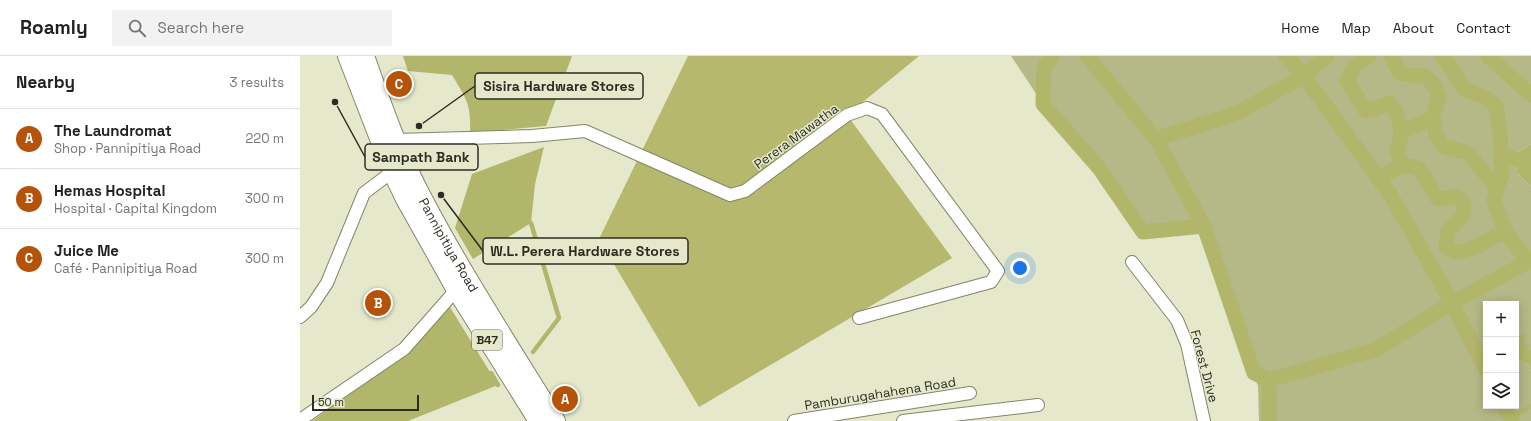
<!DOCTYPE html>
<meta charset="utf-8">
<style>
:root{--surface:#fff;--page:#f2f2f2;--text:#202124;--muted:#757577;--line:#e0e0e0;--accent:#b45309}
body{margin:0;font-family:"Space Grotesk",sans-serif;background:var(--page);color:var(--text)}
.controls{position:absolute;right:12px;bottom:12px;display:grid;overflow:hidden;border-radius:0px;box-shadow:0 2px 10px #0003}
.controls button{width:36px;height:36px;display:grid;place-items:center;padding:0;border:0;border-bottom:1px solid var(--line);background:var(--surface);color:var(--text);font:20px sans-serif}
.scale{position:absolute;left:12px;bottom:10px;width:107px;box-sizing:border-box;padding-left:4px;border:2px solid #2c2c21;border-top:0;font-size:11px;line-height:14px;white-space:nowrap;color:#2c2c21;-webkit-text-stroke:3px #e5e8cb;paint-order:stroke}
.you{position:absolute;left:720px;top:212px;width:14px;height:14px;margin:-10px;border:3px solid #fff;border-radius:50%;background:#1a73e8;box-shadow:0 0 0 6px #1a73e833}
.badge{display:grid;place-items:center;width:26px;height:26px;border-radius:50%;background:var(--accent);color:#fff;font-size:13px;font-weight:700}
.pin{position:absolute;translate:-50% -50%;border:2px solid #fff;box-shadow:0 1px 4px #0006}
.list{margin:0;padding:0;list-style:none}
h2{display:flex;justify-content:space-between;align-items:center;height:52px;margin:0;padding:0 16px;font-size:17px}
h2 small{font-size:13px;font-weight:400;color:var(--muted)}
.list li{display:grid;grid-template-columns:26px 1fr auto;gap:12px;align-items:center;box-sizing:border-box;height:60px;padding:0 16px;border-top:1px solid var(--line)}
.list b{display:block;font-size:15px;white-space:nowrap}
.list p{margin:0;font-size:13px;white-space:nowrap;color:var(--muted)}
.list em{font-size:13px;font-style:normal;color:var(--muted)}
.icon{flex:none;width:22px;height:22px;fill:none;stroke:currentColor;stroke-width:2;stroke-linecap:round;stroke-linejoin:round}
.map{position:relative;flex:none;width:1231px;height:365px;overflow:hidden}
header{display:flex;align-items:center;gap:24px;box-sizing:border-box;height:56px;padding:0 20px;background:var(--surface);border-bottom:1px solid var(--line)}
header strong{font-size:19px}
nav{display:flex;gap:22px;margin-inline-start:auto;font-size:14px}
.search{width:280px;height:36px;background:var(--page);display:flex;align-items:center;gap:10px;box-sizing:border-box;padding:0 14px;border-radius:0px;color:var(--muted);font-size:15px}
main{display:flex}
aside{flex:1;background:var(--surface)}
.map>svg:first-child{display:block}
</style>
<header>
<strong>Roamly</strong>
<div class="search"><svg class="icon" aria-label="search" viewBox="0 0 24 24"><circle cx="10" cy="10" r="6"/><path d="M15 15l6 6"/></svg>Search here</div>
<nav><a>Home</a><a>Map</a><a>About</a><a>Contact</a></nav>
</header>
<main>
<aside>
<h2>Nearby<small>3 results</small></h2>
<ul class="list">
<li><span class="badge">A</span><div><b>The Laundromat</b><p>Shop · Pannipitiya Road</p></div><em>220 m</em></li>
<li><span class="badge">B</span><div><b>Hemas Hospital</b><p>Hospital · Capital Kingdom</p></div><em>300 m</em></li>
<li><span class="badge">C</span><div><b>Juice Me</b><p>Café · Pannipitiya Road</p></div><em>300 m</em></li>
</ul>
</aside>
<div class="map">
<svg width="1231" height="365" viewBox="0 0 1231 365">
<rect width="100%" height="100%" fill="#e5e8cb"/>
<polygon fill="#b5b987" points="711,0 1231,0 1231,88 1219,96 1216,116 1231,131 1231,294 1217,280 1216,282 1216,248 1186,248 1186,350 1216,350 1216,302 1229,309 1231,315 1231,365 959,365 958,330 899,178 843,176 799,112 743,48"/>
<polygon fill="#b5b86d" points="388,0 619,0 547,59 652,202 399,351 299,183"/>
<g fill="#b2b66b">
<path d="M103,0H272L246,70L170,77C171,48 167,44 152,19L108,15Z"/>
<polygon points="1231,88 1231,131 1216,116 1219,96"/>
<polygon points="244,91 235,128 231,167 173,203 155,172 172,118"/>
<polygon points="148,248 198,329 108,365 12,365 102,300"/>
<polygon points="1226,278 1225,287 1231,294 1231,315 1229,309 1216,302 1217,280"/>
</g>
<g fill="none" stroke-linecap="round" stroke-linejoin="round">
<g stroke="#b2b66b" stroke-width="4.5">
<polyline points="231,167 259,262 233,296"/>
<polyline points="191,317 198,329"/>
<polyline points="1211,362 1231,350"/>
</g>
<g stroke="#b2b66b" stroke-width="15">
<polyline points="752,0 744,12 743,48 799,112 843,176 904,170"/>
<polyline points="787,0 856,83 904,170 954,317 969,324 1075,294 1152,247 1231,204"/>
<polyline points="986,0 1004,20 1090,138 1152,247 1186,314"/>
<path d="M1069,0L1055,10L1047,25L1066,55L1075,53L1089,47L1096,56L1102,76L1097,95L1103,109L1119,112L1138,143L1158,141L1164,148V158L1148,175L1146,190C1148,191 1151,194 1154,195C1167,199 1193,181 1205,175"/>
<polyline points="1092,0 1099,17 1108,19 1125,20 1134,29 1139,40 1133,62 1136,79 1143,90 1168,97 1197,132"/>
<polyline points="1142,0 1150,10 1165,34 1185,41 1196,50 1200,75 1202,118 1194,144 1205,175 1228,206"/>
<polyline points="1188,0 1231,39"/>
<polyline points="1102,76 1133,62"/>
<polyline points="856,83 937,57 1004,20 1027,0"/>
<polyline points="1202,99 1218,104"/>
<polyline points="1078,122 1103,109"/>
<polyline points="1204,350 1212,365"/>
<polyline points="969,365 969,324"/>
</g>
<g stroke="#83856a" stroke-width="14">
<g id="minor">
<polyline points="96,84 232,80 285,75 430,139 445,135 547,59 567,52 582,58 698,215 691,226 559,262"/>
<polyline points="832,206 877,264 887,288 904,365"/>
<polyline points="0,261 11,251 27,227 64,137 92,116"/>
<polyline points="0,364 104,293 156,234 162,231"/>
<polyline points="494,365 670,337"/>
<polyline points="603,365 738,349"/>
</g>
</g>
<g stroke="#83856a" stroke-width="20">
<g id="primary">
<polyline points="47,0 92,116 105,143 156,234 238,365"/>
<path id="s1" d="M65,0C81,45 97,92 119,135C160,214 209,289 256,365"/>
</g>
</g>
<use href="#minor" stroke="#fff" stroke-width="12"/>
<use href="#primary" stroke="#fff" stroke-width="18"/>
</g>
<g text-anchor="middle" stroke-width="3" stroke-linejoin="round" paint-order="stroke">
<rect fill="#e5e8cb" stroke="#646454" stroke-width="1" x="172" y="274" width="30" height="20" rx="3"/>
<g font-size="12" font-weight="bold" fill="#2c2c21">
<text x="187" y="288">B47</text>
</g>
<g font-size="13" fill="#2c2c21" stroke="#e5e8cb">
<text transform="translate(496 80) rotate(-36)" y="5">Perera Mawatha</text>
<text dy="5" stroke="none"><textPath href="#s1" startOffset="207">Pannipitiya Road</textPath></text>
<text transform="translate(905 310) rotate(75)" y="5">Forest Drive</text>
<text transform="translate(580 337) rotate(-9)" y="5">Pamburugahahena Road</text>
</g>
</g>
<path fill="none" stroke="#2c2c21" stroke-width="1.5" d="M119 70L175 30M35 46L65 101M141 139L183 195"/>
<g fill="#2c2c21" stroke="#e5e8cb" stroke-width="1.5">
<circle cx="119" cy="70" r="4"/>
<circle cx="35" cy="46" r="4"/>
<circle cx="141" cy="139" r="4"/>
</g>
<g fill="#e5e8cb" stroke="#2c2c21" stroke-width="1.5">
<rect x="175" y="17" width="168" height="26" rx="4"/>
<rect x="65" y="88" width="113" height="26" rx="4"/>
<rect x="183" y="182" width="205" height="26" rx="4"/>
</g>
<g font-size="14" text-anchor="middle" font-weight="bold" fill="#2c2c21">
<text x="259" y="35">Sisira Hardware Stores</text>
<text x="121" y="106">Sampath Bank</text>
<text x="285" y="200">W.L. Perera Hardware Stores</text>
</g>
</svg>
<div class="controls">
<button>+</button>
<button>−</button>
<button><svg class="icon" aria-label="layers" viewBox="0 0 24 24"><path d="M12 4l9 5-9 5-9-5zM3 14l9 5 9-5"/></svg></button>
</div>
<div class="scale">50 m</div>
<div class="you"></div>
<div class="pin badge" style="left:265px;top:343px">A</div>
<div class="pin badge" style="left:78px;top:247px">B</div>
<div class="pin badge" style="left:99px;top:28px">C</div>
</div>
</main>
